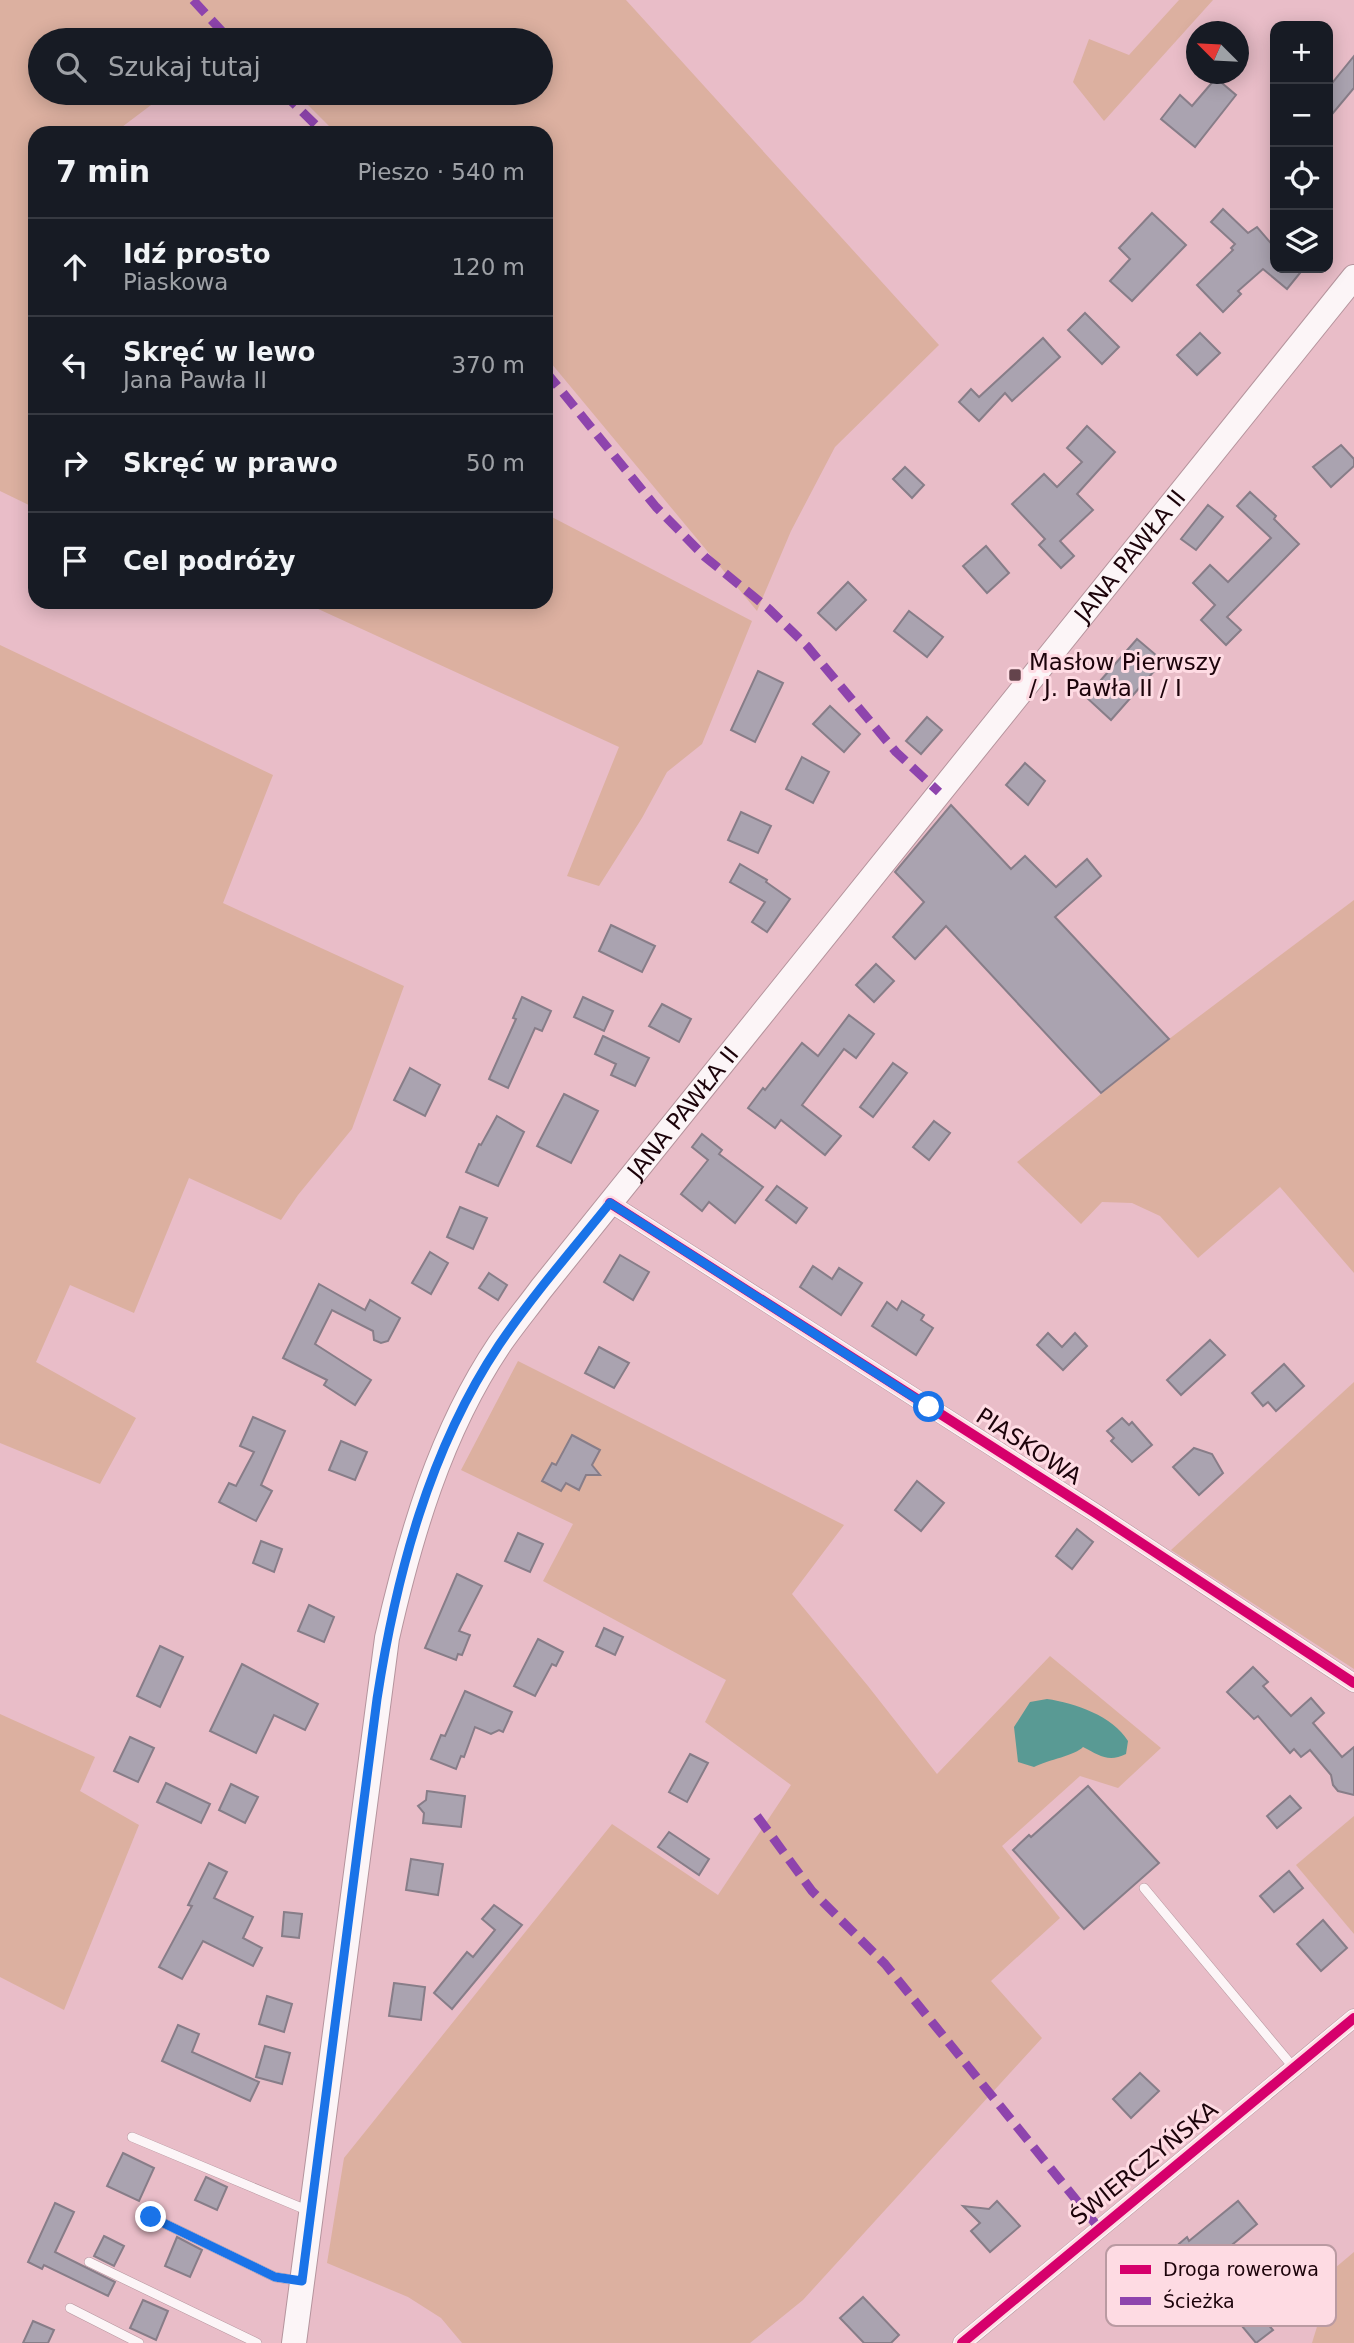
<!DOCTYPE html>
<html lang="pl">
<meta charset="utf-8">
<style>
:root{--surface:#171b24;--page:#20242c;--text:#f1f3f6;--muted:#9ea1a6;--line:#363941}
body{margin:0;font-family:"DejaVu Sans",sans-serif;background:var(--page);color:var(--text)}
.controls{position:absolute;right:21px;top:21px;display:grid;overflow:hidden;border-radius:14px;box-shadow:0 4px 18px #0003}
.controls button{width:63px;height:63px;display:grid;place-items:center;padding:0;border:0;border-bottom:2px solid var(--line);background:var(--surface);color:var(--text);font:35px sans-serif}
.compass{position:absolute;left:1186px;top:21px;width:63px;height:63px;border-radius:50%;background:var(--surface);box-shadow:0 4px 18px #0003;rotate:294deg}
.stop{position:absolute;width:21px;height:21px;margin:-16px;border:5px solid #1a73e8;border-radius:50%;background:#fff}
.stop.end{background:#1a73e8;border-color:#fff;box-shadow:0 2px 7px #0008}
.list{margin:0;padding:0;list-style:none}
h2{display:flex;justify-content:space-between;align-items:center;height:91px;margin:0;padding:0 28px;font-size:30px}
h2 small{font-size:23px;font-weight:400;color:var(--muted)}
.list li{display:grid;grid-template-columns:46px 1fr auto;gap:21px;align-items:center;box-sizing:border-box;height:98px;padding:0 28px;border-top:2px solid var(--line)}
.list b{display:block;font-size:26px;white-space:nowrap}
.list p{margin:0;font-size:23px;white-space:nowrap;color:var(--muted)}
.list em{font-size:23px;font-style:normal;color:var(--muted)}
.icon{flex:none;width:38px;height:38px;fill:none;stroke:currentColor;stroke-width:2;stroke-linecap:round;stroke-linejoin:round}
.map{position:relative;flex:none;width:1354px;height:2343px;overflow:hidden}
.search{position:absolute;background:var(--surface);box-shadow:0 4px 18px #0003;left:28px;top:28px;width:525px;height:77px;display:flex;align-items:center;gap:18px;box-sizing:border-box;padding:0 24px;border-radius:38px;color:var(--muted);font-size:26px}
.panel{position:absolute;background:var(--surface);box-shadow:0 4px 18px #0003;left:28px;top:126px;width:525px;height:483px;border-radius:21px}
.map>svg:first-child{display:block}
</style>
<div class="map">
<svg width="1354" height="2343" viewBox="0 0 1354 2343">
<rect width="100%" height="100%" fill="#e9bdc8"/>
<g fill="#dcb0a0">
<polygon points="0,0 626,0 939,345 835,447 791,531 757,611 546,357 546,133 336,133 296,93 541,93 541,40 243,40 238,35 232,40 40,40 40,93 167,93 114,133 35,133 35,508 0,491"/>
<polygon points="1179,0 1213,0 1104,121 1073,82 1089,39 1129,55"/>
<polygon points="546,514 752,621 702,744 667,772 642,818 599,886 567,876 619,747 303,602 546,602"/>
<polygon points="0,645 273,775 223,903 404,986 352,1129 298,1195 281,1220 189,1178 134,1313 70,1285 36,1362 136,1418 100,1484 0,1443"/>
<polygon points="1354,900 1354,1273 1280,1187 1198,1258 1160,1216 1132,1203 1102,1202 1081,1224 1017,1162 1169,1039"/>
<polygon points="518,1361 844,1525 792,1594 868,1686 937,1774 1050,1656 1161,1748 1118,1788 1080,1776 1002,1846 1060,1918 991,1981 1042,2038 803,2300 750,2343 462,2343 441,2318 408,2297 327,2263 344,2158 612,1824 718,1895 791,1785 705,1722 726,1680 543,1581 573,1524 461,1470"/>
<polygon points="1354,1382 1354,1669 1171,1550"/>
<polygon points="0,1714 95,1757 80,1791 139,1825 64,2010 0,1977"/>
<polygon points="1354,1816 1354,1934 1296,1865"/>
<polygon points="1354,2252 1354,2343 1312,2343 1335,2268"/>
</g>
<path fill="#599a94" d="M1047,1699C1075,1703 1113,1716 1128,1741L1126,1754C1108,1763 1099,1755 1083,1747C1076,1755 1048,1760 1034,1767L1018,1762L1014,1727L1030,1702Z"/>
<g fill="#aaa3b0" stroke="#877d88" stroke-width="2">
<polygon points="1354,56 1354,88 1328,119 1328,88"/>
<polygon points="1216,78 1236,95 1195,147 1161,119 1180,95 1192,106"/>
<polygon points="1223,209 1248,233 1257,227 1275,248 1275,268 1304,268 1287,289 1263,269 1238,291 1241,294 1223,312 1197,285 1233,250 1231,248 1235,244 1211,222"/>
<polygon points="1152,213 1186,245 1132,301 1110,281 1130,259 1119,248"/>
<polygon points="1085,313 1119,347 1102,364 1068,330"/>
<polygon points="1200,333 1220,353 1197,375 1177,355"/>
<polygon points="1043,338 1060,357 1012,401 1005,393 979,421 959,402 971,389 979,397"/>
<polygon points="1087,426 1115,452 1077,494 1093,510 1060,541 1074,556 1061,568 1039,545 1045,539 1012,504 1044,474 1057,487 1082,462 1067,448"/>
<polygon points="1341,445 1354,459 1354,466 1331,487 1313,467"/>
<polygon points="905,467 924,485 912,498 893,479"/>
<polygon points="1250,492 1276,516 1274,519 1299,544 1227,617 1241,630 1226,645 1201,620 1215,605 1193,583 1210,565 1228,582 1271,538 1237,506"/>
<polygon points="1208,505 1223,517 1196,550 1181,539"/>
<polygon points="986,546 1009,573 987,593 963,566"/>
<polygon points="848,582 866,600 836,630 818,613"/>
<polygon points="909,611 943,637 927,657 894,631"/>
<polygon points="1137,639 1163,661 1111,720 1086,697"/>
<polygon points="758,671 783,683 755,742 731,730"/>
<polygon points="830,706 860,734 844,752 813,724"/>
<polygon points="927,717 942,730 921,754 906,741"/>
<polygon points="802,757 829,772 813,803 786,789"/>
<polygon points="1025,763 1045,781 1028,805 1006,785"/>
<polygon points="951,805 1011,869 1025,856 1056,887 1087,859 1101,876 1055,917 1169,1039 1101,1093 946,926 915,959 893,937 924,902 895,872"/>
<polygon points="741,812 771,826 758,853 728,840"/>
<polygon points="740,864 767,880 766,882 790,899 767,932 752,922 765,902 730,882"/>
<polygon points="611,925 655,946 642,972 599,951"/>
<polygon points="876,964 894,981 874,1002 856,985"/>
<polygon points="522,997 551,1011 542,1031 535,1028 508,1088 489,1079 516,1019 513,1018"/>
<polygon points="583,997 613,1011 604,1031 574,1017"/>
<polygon points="662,1004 691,1019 679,1042 649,1026"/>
<polygon points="849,1015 874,1034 856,1058 844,1049 802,1105 841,1136 825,1155 781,1120 775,1128 748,1108 763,1088 765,1090 802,1043 818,1056"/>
<polygon points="603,1036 649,1058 635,1086 611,1075 616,1064 595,1054"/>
<polygon points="893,1063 907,1073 873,1117 860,1107"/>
<polygon points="410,1068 440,1085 425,1116 394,1100"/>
<polygon points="564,1094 598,1111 571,1163 537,1146"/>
<polygon points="497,1116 524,1132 498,1186 466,1172 479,1144 481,1145"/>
<polygon points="934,1121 950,1133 929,1160 913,1147"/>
<polygon points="702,1134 722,1150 719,1154 763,1187 735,1223 709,1202 702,1211 681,1194 708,1160 692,1147"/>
<polygon points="777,1186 807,1208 796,1223 766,1200"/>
<polygon points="460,1207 487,1218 473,1249 447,1237"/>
<polygon points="430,1252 448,1263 431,1294 412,1283"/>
<polygon points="620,1255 649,1272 633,1300 604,1282"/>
<polygon points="813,1266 832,1279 839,1268 862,1283 841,1315 800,1287"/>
<polygon points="489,1273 507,1285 498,1300 479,1288"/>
<polygon points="319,1284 365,1310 370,1300 400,1318 388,1341 381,1343 374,1340 373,1331 332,1310 315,1344 371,1380 355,1405 324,1385 327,1380 283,1358"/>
<polygon points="902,1301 924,1315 921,1320 933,1328 916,1355 872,1326 887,1302 897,1310"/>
<polygon points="1048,1333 1062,1347 1075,1333 1087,1346 1063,1370 1037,1345"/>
<polygon points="1210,1340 1225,1355 1181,1395 1167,1380"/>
<polygon points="599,1347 629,1363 614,1388 585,1373"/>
<polygon points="1284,1364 1304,1386 1276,1411 1268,1402 1263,1406 1252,1393"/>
<polygon points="253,1417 285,1431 261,1485 272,1491 256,1521 219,1502 229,1483 236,1486 254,1452 240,1446"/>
<polygon points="1122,1418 1129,1425 1132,1422 1152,1445 1132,1462 1111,1441 1114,1438 1107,1431"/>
<polygon points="572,1435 600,1450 592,1465 600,1475 586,1475 579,1490 566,1483 561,1491 542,1481 552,1463 556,1465"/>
<polygon points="341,1441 367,1452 355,1480 329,1470"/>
<polygon points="1194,1448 1212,1454 1223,1473 1199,1495 1173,1467"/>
<polygon points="917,1481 944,1503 921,1531 895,1510"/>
<polygon points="1077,1529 1093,1542 1072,1569 1056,1556"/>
<polygon points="518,1533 543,1544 530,1572 505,1561"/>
<polygon points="261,1541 282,1549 274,1572 253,1563"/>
<polygon points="457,1574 482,1586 459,1631 470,1635 462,1655 458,1654 456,1660 425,1648"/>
<polygon points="309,1605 334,1617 324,1642 298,1631"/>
<polygon points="604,1628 623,1637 615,1655 596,1646"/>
<polygon points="538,1639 563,1652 556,1666 552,1664 535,1696 514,1686"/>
<polygon points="160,1646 183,1657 160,1707 137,1696"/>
<polygon points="242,1664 318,1704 305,1730 274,1715 256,1753 210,1731"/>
<polygon points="1253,1667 1268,1682 1263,1686 1291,1716 1311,1698 1324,1713 1313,1723 1342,1757 1354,1747 1354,1795 1338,1791 1333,1785 1331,1775 1310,1750 1301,1757 1294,1749 1290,1753 1258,1716 1254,1719 1227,1692"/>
<polygon points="465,1691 512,1712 503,1732 499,1730 491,1734 475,1727 464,1757 461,1756 456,1769 431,1759 441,1735 445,1736"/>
<polygon points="130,1737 154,1748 138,1782 114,1771"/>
<polygon points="690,1754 708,1763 687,1802 669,1792"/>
<polygon points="166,1783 210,1804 201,1823 157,1802"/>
<polygon points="231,1784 258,1797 245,1823 219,1810"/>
<polygon points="1088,1786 1159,1863 1084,1929 1013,1850 1029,1835 1031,1837"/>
<polygon points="427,1791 465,1796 461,1827 423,1823 424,1813 418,1806 426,1800"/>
<polygon points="1290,1796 1301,1808 1277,1828 1267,1816"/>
<polygon points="669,1832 709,1859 699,1875 658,1847"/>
<polygon points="411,1859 443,1864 438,1895 406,1890"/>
<polygon points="209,1863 227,1872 214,1898 253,1917 243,1938 262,1948 253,1966 203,1941 182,1979 159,1967 192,1906 188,1905"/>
<polygon points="1289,1871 1303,1888 1274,1912 1260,1896"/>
<polygon points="494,1905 522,1925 452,2009 434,1993 467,1952 473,1957 495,1930 482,1919"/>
<polygon points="284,1912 302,1914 299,1938 282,1936"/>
<polygon points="1323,1920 1347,1948 1321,1971 1297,1944"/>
<polygon points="394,1983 425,1987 421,2020 389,2016"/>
<polygon points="267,1996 292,2004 284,2032 259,2024"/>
<polygon points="178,2025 199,2034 192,2052 259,2082 250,2101 162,2061"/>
<polygon points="265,2046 290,2053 282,2084 256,2077"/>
<polygon points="1140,2073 1159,2091 1131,2118 1113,2099"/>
<polygon points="123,2153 154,2168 139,2201 107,2186"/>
<polygon points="206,2177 227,2187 217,2210 195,2200"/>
<polygon points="997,2201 1020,2226 990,2252 971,2231 980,2223 963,2206 989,2209"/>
<polygon points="1238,2201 1257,2224 1209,2264 1210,2265 1145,2321 1128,2300 1168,2267 1161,2259 1187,2237 1189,2241"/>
<polygon points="55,2203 74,2212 55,2252 115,2282 108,2296 44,2265 42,2269 28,2262"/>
<polygon points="104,2236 124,2246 114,2266 94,2256"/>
<polygon points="177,2237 202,2250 190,2277 165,2266"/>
<polygon points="863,2297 899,2335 891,2343 864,2343 840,2318"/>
<polygon points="143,2300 168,2311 156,2340 130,2328"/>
<polygon points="1257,2312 1273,2330 1256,2343 1241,2325"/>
<polygon points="33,2321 54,2330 48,2343 23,2343"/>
</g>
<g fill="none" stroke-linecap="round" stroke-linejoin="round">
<g stroke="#b5949d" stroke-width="10">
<g id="lane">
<polyline points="1144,1888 1294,2068"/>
<polyline points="132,2137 309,2211"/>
<polyline points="151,2217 275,2277 300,2281"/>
<polyline points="89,2262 257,2343"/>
<polyline points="70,2308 139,2343"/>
</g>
</g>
<g stroke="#b5949d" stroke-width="19">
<g id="street">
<polyline points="610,1203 1094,1512 1354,1683"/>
<polyline points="962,2343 1354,2018"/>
</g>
</g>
<g stroke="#b5949d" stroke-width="26">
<g id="secondary">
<path id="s1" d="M294,2343L387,1638C410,1537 440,1433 499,1345C512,1326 527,1308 541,1289L1354,277"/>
</g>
</g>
<use href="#lane" stroke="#fcf5f7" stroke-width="9"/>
<use href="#street" stroke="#fcf5f7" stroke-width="18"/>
<use href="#secondary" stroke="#fcf5f7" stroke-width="24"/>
<g stroke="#8e44ad" stroke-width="9" stroke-dasharray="18 9" stroke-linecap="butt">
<polyline points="193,0 230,40"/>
<polyline points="283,93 324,133"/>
<polyline points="546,372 656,507 705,557 769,609 807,646 896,752 939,792"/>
<polyline points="757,1816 812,1891 885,1964 1099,2228"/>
</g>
<g stroke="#fedbe3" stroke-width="15">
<g id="cycleway">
<polyline points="610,1203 1094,1512 1354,1683"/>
<polyline points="962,2343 1354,2018"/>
</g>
</g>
<use href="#cycleway" stroke="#d6006c" stroke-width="10"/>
</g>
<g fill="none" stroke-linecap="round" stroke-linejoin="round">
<path stroke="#1a73e8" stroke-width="9" d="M151,2217L275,2277L302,2281L377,1699C396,1576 429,1450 499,1345C532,1296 572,1250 610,1203L929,1407"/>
</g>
<rect fill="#64444c" stroke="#fedbe3" stroke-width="2.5" x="1008" y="668" width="14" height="14" rx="3.5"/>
<g text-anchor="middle" stroke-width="6" stroke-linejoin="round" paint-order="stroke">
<g font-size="23" fill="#1c030a" stroke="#fedbe3">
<text dy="8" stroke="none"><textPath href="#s1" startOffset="2037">JANA PAWŁA II</textPath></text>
<text dy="8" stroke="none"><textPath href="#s1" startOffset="1323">JANA PAWŁA II</textPath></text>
<text transform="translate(1029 1446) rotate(33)" y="8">PIASKOWA</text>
<text transform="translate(1144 2163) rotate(-39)" y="8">ŚWIERCZYŃSKA</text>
</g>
<g font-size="23" fill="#1c030a" stroke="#fedbe3" text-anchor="start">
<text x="1029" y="670">Masłow Pierwszy<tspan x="1029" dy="26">/ J. Pawła II / I</tspan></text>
</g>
</g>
<rect x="1106" y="2245" width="230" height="81" rx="10" fill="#fedbe3" stroke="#ba9aa2" stroke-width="2"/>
<rect x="1120" y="2265" width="31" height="9" fill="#d6006c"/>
<rect x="1120" y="2297" width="31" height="8" fill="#8e44ad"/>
<g font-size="19" fill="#1c030a">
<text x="1163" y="2276">Droga rowerowa</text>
<text x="1163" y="2308">Ścieżka</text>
</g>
</svg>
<div class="controls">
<button>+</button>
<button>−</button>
<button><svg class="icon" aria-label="locate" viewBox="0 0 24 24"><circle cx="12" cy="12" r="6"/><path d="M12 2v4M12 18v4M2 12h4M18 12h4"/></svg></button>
<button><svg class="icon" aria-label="layers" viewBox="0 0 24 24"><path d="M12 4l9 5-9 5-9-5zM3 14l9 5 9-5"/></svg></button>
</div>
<svg class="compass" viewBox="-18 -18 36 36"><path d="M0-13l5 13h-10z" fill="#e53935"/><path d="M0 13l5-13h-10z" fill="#9ea1a6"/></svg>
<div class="stop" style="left:929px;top:1407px"></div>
<div class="stop end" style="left:151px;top:2217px"></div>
<div class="search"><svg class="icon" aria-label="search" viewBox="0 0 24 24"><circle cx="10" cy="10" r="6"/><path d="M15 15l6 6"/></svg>Szukaj tutaj</div>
<section class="panel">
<h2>7 min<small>Pieszo · 540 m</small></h2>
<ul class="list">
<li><svg class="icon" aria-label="ahead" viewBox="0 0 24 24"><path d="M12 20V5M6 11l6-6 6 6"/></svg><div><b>Idź prosto</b><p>Piaskowa</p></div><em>120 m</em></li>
<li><svg class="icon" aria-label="left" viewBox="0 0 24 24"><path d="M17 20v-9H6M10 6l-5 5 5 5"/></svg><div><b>Skręć w lewo</b><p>Jana Pawła II</p></div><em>370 m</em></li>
<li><svg class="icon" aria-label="right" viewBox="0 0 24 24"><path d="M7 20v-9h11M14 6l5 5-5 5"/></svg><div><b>Skręć w prawo</b></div><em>50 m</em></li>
<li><svg class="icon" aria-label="arrive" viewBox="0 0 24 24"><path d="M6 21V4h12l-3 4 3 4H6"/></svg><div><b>Cel podróży</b></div></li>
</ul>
</section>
</div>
